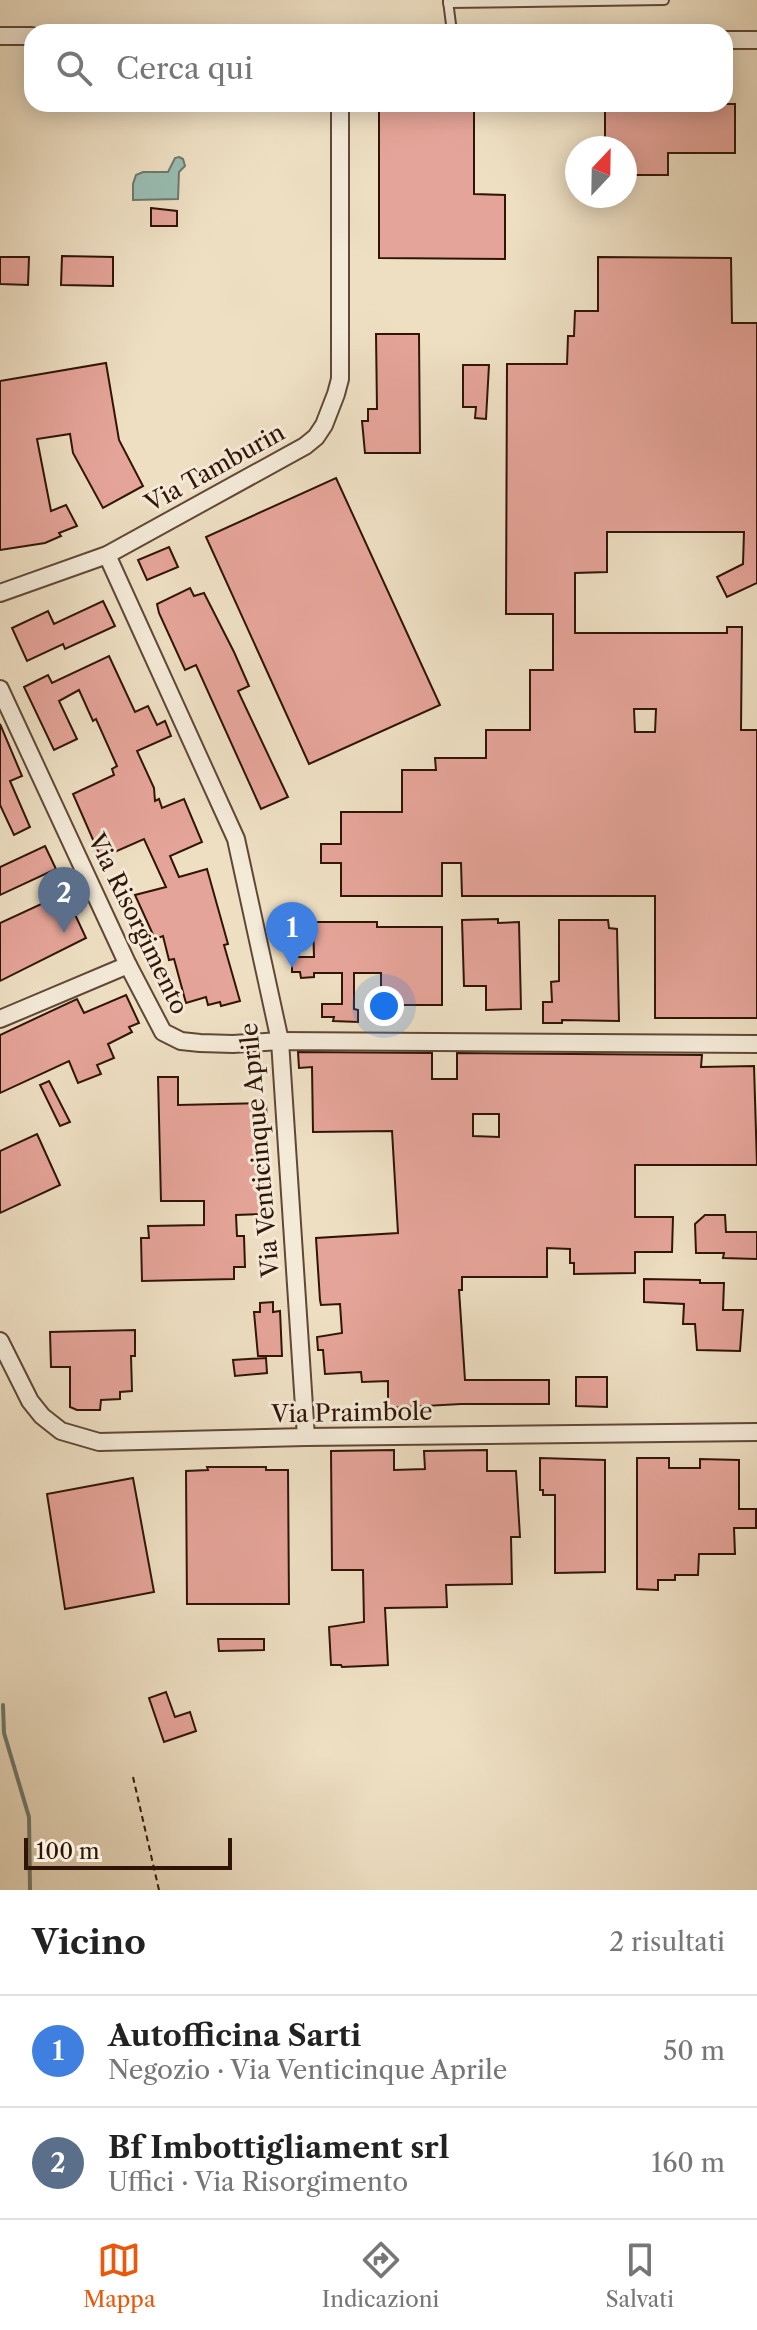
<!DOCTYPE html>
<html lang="it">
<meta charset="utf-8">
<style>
:root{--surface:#fff;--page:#f2f2f2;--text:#222;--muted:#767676;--line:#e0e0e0;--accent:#ea580c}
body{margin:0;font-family:"Libre Caslon Text",serif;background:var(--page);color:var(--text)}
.compass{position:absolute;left:565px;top:136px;width:72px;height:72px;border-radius:50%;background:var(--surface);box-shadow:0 4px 20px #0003;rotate:22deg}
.scale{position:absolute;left:24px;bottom:20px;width:208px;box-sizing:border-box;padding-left:8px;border:4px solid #301507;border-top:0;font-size:22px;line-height:28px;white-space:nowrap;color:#301507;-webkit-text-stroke:6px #f4ead8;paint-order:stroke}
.you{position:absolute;left:384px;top:1006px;width:28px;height:28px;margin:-20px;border:6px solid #fff;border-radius:50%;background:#1a73e8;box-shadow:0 0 0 12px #1a73e833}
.badge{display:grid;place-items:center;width:52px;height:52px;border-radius:50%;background:var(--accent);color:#fff;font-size:26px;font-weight:700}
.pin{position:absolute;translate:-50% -66px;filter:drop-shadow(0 2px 4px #0008)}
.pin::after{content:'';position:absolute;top:42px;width:28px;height:24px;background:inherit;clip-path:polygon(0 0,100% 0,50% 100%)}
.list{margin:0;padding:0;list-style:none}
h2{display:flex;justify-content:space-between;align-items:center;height:104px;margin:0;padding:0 32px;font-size:34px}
h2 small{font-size:26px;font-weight:400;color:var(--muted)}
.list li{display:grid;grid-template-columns:52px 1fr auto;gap:24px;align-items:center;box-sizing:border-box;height:112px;padding:0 32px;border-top:2px solid var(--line)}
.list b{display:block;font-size:30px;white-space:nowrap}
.list p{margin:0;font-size:26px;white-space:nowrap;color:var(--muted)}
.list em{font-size:26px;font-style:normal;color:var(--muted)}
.icon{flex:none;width:44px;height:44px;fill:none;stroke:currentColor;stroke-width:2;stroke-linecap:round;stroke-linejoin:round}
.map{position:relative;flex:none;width:757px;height:1890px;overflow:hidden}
.search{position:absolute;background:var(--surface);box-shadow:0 4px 20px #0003;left:24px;right:24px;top:24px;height:88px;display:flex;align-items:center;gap:20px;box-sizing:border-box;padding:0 28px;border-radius:24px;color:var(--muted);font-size:30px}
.sheet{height:328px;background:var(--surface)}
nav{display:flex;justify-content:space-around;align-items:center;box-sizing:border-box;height:112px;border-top:2px solid var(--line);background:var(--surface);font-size:22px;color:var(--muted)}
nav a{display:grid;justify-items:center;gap:4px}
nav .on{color:var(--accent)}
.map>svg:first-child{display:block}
</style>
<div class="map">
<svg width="757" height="1890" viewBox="0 0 757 1890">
<rect width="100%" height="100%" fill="#eedfc3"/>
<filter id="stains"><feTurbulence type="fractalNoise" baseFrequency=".0025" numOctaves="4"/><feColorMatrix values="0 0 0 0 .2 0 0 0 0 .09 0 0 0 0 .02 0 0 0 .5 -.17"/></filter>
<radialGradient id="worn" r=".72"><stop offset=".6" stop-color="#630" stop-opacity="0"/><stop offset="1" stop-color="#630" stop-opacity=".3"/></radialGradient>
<polygon fill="#99bdb3" stroke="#6f7a6e" stroke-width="2" points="179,157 183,159 185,166 179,172 178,199 133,200 133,184 136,175 143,172 168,172 175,158"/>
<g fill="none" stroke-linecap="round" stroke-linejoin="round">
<polyline stroke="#6f7a6e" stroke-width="4" points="3,1705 4,1733 29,1817 30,1890"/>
</g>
<g fill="#e5a499" stroke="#301507" stroke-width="2" fill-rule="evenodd">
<polygon points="379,104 474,104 474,194 505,195 505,259 379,258"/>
<polygon points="605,104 735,104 735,153 668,153 668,175 625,175 625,148 605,148"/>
<polygon points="151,208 177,211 177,226 151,226"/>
<polygon points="62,256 113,257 113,286 61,285"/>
<polygon points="0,257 29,257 28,285 0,284"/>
<path d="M598,257L731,258L732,323H757V583L727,597L717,577L743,564L744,532H607V572L575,573V633H727V627H742L741,730H757V1018H655V896H462L461,863H442V896H341V863H321V844H341V812H402V770H436L435,758H486V730H530V670H553V614H506L507,364H567L568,336H574L575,311H598ZM634,709H656L655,732H635Z"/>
<polygon points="376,334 419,334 420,453 365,453 362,421 368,421 368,409 377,409"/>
<polygon points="106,363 119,440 143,486 103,508 73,453 70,434 37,439 51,511 66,505 77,526 59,533 61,536 45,543 0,550 0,381"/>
<polygon points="463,365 489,365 486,419 475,418 476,407 463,407"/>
<polygon points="336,478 440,705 309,764 206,537"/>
<polygon points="169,547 178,567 147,580 138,560"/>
<polygon points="190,588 194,596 204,593 234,652 249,686 238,691 288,797 261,809 196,665 185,670 159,613 157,604"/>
<polygon points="103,601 115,626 65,649 63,644 27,661 12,628 48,611 54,624"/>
<polygon points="109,656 135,712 148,706 157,725 165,721 171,736 137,751 154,788 155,801 159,799 162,808 184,799 202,842 170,856 179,877 207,869 228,944 224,945 240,1001 221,1006 220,1002 208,1005 206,997 186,1003 174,959 169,960 163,936 155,939 135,895 166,887 144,839 101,858 73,794 114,775 112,769 117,766 96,719 93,721 79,690 59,701 77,739 54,750 24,687 48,675 52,683"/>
<polygon points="0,724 22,776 10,781 30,827 14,835 0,805"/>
<polygon points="45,846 56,869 0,895 0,867"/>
<polygon points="65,893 86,938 0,981 0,923"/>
<polygon points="498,919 498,923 519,922 521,1009 486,1010 486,986 464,986 462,920"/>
<polygon points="559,920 608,920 609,928 617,929 619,1021 562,1020 562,1023 543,1023 543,1002 552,1002 551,982 559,981"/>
<polygon points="313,922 377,922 377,927 442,927 442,1005 381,1005 381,973 354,973 354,1009 358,1010 358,1022 333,1021 334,1017 322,1017 322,1004 342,1004 342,973 314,973 314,977 301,978 300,972 292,972 292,957 314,957"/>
<polygon points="126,995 139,1023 129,1027 132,1032 108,1044 114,1058 97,1065 101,1074 78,1083 69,1061 0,1093 0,1035 77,999 84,1013"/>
<path d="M298,1052L432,1053V1079H457V1053L702,1055L701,1067L754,1066L757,1165H635V1217H673L672,1252H635V1273L574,1274V1263H570V1249L547,1248V1277H462V1290H459L465,1380H549V1404H461L388,1408V1381L362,1382L361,1372L325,1374L323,1350H318L317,1337L342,1333L340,1304L321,1305L320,1300L316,1238L398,1233L392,1131L313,1132L312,1067L299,1068ZM473,1114H499V1137L473,1136Z"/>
<polygon points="158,1077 178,1077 178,1105 266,1103 267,1128 261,1128 264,1214 236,1215 237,1236 244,1236 245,1267 234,1267 234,1279 142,1281 141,1238 149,1238 148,1226 204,1225 204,1201 161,1201"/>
<polygon points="49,1081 70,1122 60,1126 40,1085"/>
<polygon points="37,1134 60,1185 0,1213 0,1151"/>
<polygon points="705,1215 725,1215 726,1232 757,1232 757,1259 723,1258 724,1253 696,1253 695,1224"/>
<polygon points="644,1279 700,1280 700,1283 724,1283 723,1310 743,1310 740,1351 697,1350 695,1324 683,1324 684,1304 644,1302"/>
<polygon points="273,1302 273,1312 280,1311 282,1356 258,1356 254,1312 260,1312 260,1303"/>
<polygon points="135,1330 135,1356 131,1356 132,1391 120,1392 120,1399 101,1400 100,1410 77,1410 70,1407 70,1367 51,1367 50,1332"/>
<polygon points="266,1358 267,1373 235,1376 233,1360"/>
<polygon points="576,1377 607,1377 607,1407 576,1406"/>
<polygon points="394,1450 394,1470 425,1469 424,1451 487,1450 487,1471 516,1471 520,1537 511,1537 512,1584 446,1585 447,1607 385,1608 388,1665 342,1667 341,1665 331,1665 329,1627 364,1622 363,1570 332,1570 331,1451"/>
<polygon points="540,1458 605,1460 605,1572 555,1573 555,1495 543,1495 543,1490 540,1490"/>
<polygon points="637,1458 669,1458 669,1468 700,1468 700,1459 739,1460 739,1509 756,1509 756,1528 734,1528 735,1554 699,1554 698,1575 675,1575 675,1580 658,1580 658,1590 637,1589"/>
<polygon points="207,1467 266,1467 266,1470 288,1470 289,1604 187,1604 186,1471 208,1470"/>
<polygon points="133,1478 154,1592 65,1609 47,1494"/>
<polygon points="218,1639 264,1639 264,1650 219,1651"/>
<polygon points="166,1692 175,1717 190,1712 196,1731 164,1742 149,1698"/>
</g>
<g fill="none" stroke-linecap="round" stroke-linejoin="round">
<g stroke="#604836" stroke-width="12">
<g id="service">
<polyline points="448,1 452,32"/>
<polyline points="448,3 664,0"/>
</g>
</g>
<g stroke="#604836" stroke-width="20">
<g id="minor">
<polyline points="0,36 32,36"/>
<polyline points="725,40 757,40"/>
<polyline points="107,555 236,839 280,1041 306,1437"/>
<polyline points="0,593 107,555 305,446 316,437 324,425 336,394 340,379 340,104"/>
<polyline points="0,689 128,965 163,1032 181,1041 200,1043 233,1044 280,1041 757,1044"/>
<polyline points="0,1019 128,965"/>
<polyline points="0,1341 30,1401 42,1416 61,1431 99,1442 306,1437 757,1432"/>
</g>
</g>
<polyline stroke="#301507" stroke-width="2" stroke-dasharray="6 4" stroke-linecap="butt" points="133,1777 159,1890"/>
<use href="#service" stroke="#f4ead8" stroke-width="8"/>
<use href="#minor" stroke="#f4ead8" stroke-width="16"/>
</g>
<g text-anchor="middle" stroke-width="6" stroke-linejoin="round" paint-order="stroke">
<g font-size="24" fill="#301507" stroke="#f4ead8">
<text transform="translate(215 468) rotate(-29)" y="8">Via Tamburin</text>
<text transform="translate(138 924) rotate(64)" y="8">Via Risorgimento</text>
<text transform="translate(260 1150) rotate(-95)" y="8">Via Venticinque Aprile</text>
<text transform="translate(352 1413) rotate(-1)" y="8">Via Praimbole</text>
</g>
</g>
<rect width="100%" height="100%" filter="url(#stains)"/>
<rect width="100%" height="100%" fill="url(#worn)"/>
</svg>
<svg class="compass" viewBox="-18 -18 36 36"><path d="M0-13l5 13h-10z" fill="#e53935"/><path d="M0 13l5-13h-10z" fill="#767676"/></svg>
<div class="scale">100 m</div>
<div class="you"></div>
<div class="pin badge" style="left:292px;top:968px;background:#3f7fe0">1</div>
<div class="pin badge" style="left:64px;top:933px;background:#5c6f8a">2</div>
<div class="search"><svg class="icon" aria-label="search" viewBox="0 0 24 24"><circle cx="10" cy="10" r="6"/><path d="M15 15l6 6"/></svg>Cerca qui</div>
</div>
<section class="sheet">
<h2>Vicino<small>2 risultati</small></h2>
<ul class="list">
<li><span class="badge" style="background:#3f7fe0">1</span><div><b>Autofficina Sarti</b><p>Negozio · Via Venticinque Aprile</p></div><em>50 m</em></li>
<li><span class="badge" style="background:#5c6f8a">2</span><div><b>Bf Imbottigliament srl</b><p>Uffici · Via Risorgimento</p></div><em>160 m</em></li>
</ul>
</section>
<nav>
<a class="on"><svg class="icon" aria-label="map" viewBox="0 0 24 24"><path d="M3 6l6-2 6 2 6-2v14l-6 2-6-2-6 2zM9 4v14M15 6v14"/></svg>Mappa</a>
<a><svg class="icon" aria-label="directions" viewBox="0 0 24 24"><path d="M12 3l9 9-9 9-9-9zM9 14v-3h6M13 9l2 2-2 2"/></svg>Indicazioni</a>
<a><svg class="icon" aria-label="saved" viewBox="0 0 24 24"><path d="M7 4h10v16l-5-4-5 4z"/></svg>Salvati</a>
</nav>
